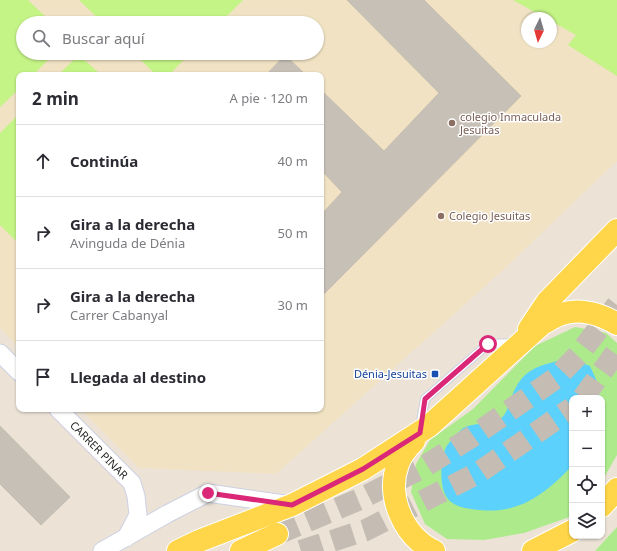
<!DOCTYPE html>
<html lang="es">
<meta charset="utf-8">
<style>
:root{--surface:#fff;--page:#f7f7f7;--text:#2b2b33;--muted:#7c7c81;--line:#e1e1e2}
body{margin:0;font-family:"Noto Sans",sans-serif;background:var(--page);color:var(--text)}
.controls{position:absolute;right:12px;bottom:12px;display:grid;overflow:hidden;border-radius:8px;box-shadow:0 1px 3px #0004}
.controls button{width:36px;height:36px;display:grid;place-items:center;padding:0;border:0;border-bottom:1px solid var(--line);background:var(--surface);color:var(--text);font:20px sans-serif}
.compass{position:absolute;left:521px;top:12px;width:36px;height:36px;border-radius:50%;background:var(--surface);box-shadow:0 1px 3px #0004;rotate:185deg}
.stop{position:absolute;width:12px;height:12px;margin:-9px;border:3px solid #db2777;border-radius:50%;background:#fff}
.stop.end{background:#db2777;border-color:#fff;box-shadow:0 1px 4px #0008}
.list{margin:0;padding:0;list-style:none}
h2{display:flex;justify-content:space-between;align-items:center;height:52px;margin:0;padding:0 16px;font-size:17px}
h2 small{font-size:13px;font-weight:400;color:var(--muted)}
.list li{display:grid;grid-template-columns:26px 1fr auto;gap:12px;align-items:center;box-sizing:border-box;height:72px;padding:0 16px;border-top:1px solid var(--line)}
.list b{display:block;font-size:15px;white-space:nowrap}
.list p{margin:0;font-size:13px;white-space:nowrap;color:var(--muted)}
.list em{font-size:13px;font-style:normal;color:var(--muted)}
.icon{flex:none;width:22px;height:22px;fill:none;stroke:currentColor;stroke-width:2;stroke-linecap:round;stroke-linejoin:round}
.map{position:relative;flex:none;width:617px;height:551px;overflow:hidden}
.search{position:absolute;background:var(--surface);box-shadow:0 1px 3px #0004;left:16px;top:16px;width:308px;height:44px;display:flex;align-items:center;gap:10px;box-sizing:border-box;padding:0 14px;border-radius:22px;color:var(--muted);font-size:15px}
.panel{position:absolute;background:var(--surface);box-shadow:0 1px 3px #0004;left:16px;top:72px;width:308px;height:340px;border-radius:8px}
.map>svg:first-child{display:block}
</style>
<div class="map">
<svg width="617" height="551" viewBox="0 0 617 551">
<rect width="100%" height="100%" fill="#ece3d6"/>
<path fill="#f0e2c3" fill-rule="evenodd" d="M0,0H617V161L503,270L276,474L139,468L80,409H321V75H19V348L0,328ZM527,18H551V42H527ZM23,23H317V53H23Z"/>
<g fill="#acea8c">
<polygon points="575,327 606,333 617,343 617,455 602,481 602,398 572,398 572,516 524,533 484,540 447,539 425,524 411,492 416,464 430,440 473,409 535,346"/>
<polygon points="617,527 617,551 595,551"/>
</g>
<g fill="#c4f386">
<polygon points="0,0 28,0 52,23 23,23 23,53 55,53 33,75 19,75 19,89 0,107"/>
<polygon points="79,0 243,0 220,23 103,23"/>
<polygon points="513,0 617,0 617,76 568,45 576,35 551,21 551,18 545,18"/>
<polygon points="134,53 190,53 169,75 156,75"/>
<polygon points="79,55 101,75 58,75"/>
<polygon points="19,114 19,236 15,240 0,225 0,133"/>
</g>
<path fill="#5cd1fb" d="M561,360L576,361L590,366L599,386V398H572V466C545,494 520,514 480,510C470,509 459,508 451,502C438,493 440,460 446,447C449,442 457,433 462,429C472,422 492,425 500,419C506,415 507,409 509,404C520,372 530,368 561,360Z"/>
<g fill="#c7c0b7" stroke="#c7bfb1">
<polygon points="347,0 424,0 521,96 321,297 321,215 342,192 321,170 321,90 384,151 439,93"/>
<polygon points="285,55 306,75 266,75"/>
<polygon points="0,426 70,497 41,525 0,484"/>
</g>
<g fill="none" stroke-linecap="round" stroke-linejoin="round">
<g stroke="#c5bdb3" stroke-width="22" stroke-dasharray="22 11" stroke-linecap="butt">
<polyline points="583,398 617,351"/>
<polyline points="277,534 360,499 422,468 473,436 556,378 579,354 617,305"/>
<polyline points="301,551 366,530 478,473 572,408"/>
</g>
<g stroke="#ccd0e3" stroke-width="10">
<polyline id="lane" points="420,427 425,399 488,344 514,343"/>
</g>
<g stroke="#ccd0e3" stroke-width="19">
<g id="street">
<polyline points="0,353 19,372"/>
<polyline points="58,409 132,483 136,496 138,515 126,538"/>
<polyline points="102,551 167,514 208,493 291,505"/>
</g>
</g>
<g stroke="#fff" stroke-width="24">
<g id="primary">
<polyline points="529,329 547,302 617,230"/>
<path d="M414,441C408,447 401,455 398,464C386,496 403,536 434,551"/>
<polyline points="602,506 617,489"/>
<path d="M178,551L199,541L292,505L363,469L429,426L542,324C548,321 555,316 562,314C580,308 601,314 617,324"/>
<polyline points="241,551 277,534"/>
<polyline points="533,551 572,531"/>
</g>
</g>
<use href="#lane" stroke="#fff" stroke-width="8"/>
<use href="#street" stroke="#fff" stroke-width="17"/>
<use href="#primary" stroke="#ffd549" stroke-width="22"/>
</g>
<g fill="none" stroke-linecap="round" stroke-linejoin="round">
<polyline stroke="#db2777" stroke-width="5" points="208,493 292,505 363,469 420,433 425,399 488,344"/>
</g>
<g fill="#8d6e63" stroke="#fff" stroke-width="1.5">
<circle cx="452" cy="123" r="4"/>
<circle cx="441" cy="216" r="4"/>
</g>
<rect fill="#1a4fb4" stroke="#fff" stroke-width="1.5" x="431" y="370" width="8" height="8" rx="2"/>
<g text-anchor="middle" stroke-width="3" stroke-linejoin="round" paint-order="stroke">
<g font-size="11" fill="#785e54" stroke="#fff" text-anchor="start">
<text x="460" y="121">colegio Inmaculada<tspan x="460" dy="13">Jesuitas</tspan></text>
<text x="449" y="220">Colegio Jesuitas</text>
</g>
<g font-size="11" fill="#164399" stroke="#fff" text-anchor="end">
<text x="427" y="378">Dénia-Jesuitas</text>
</g>
<g font-size="11" fill="#272727" stroke="#fff">
<text transform="translate(99 450) rotate(45)" y="4">CARRER PINAR</text>
</g>
</g>
</svg>
<div class="controls">
<button>+</button>
<button>−</button>
<button><svg class="icon" aria-label="locate" viewBox="0 0 24 24"><circle cx="12" cy="12" r="6"/><path d="M12 2v4M12 18v4M2 12h4M18 12h4"/></svg></button>
<button><svg class="icon" aria-label="layers" viewBox="0 0 24 24"><path d="M12 4l9 5-9 5-9-5zM3 14l9 5 9-5"/></svg></button>
</div>
<svg class="compass" viewBox="-18 -18 36 36"><path d="M0-13l5 13h-10z" fill="#e53935"/><path d="M0 13l5-13h-10z" fill="#7c7c81"/></svg>
<div class="stop" style="left:488px;top:344px"></div>
<div class="stop end" style="left:208px;top:493px"></div>
<div class="search"><svg class="icon" aria-label="search" viewBox="0 0 24 24"><circle cx="10" cy="10" r="6"/><path d="M15 15l6 6"/></svg>Buscar aquí</div>
<section class="panel">
<h2>2 min<small>A pie · 120 m</small></h2>
<ul class="list">
<li><svg class="icon" aria-label="ahead" viewBox="0 0 24 24"><path d="M12 20V5M6 11l6-6 6 6"/></svg><div><b>Continúa</b></div><em>40 m</em></li>
<li><svg class="icon" aria-label="right" viewBox="0 0 24 24"><path d="M7 20v-9h11M14 6l5 5-5 5"/></svg><div><b>Gira a la derecha</b><p>Avinguda de Dénia</p></div><em>50 m</em></li>
<li><svg class="icon" aria-label="right" viewBox="0 0 24 24"><path d="M7 20v-9h11M14 6l5 5-5 5"/></svg><div><b>Gira a la derecha</b><p>Carrer Cabanyal</p></div><em>30 m</em></li>
<li><svg class="icon" aria-label="arrive" viewBox="0 0 24 24"><path d="M6 21V4h12l-3 4 3 4H6"/></svg><div><b>Llegada al destino</b></div></li>
</ul>
</section>
</div>
